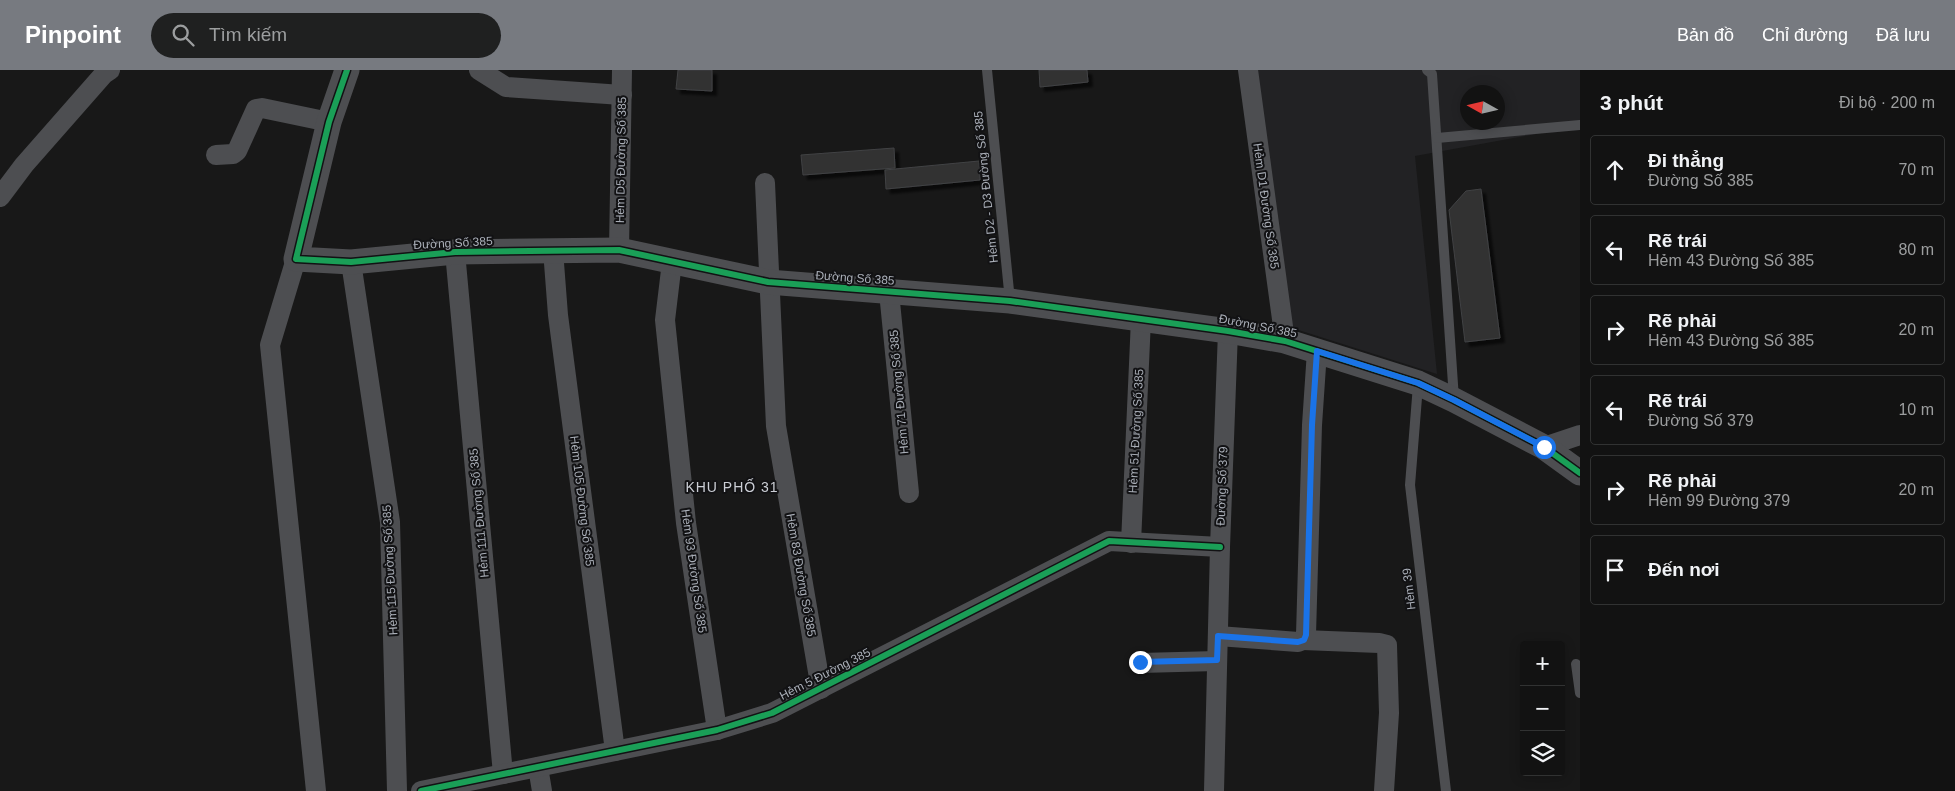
<!DOCTYPE html>
<html lang="vi">
<meta charset="utf-8">
<style>
:root{--surface:#121212;--page:#1f2020;--text:#f1f3f6;--muted:#9c9e9f;--line:#313232;--accent:#777a80}
body{margin:0;font-family:Arial,sans-serif;background:var(--page);color:var(--text)}
.controls{position:absolute;right:15px;bottom:15px;display:grid;overflow:hidden;border-radius:5px;box-shadow:0 2px 12px #0003}
.controls button{width:45px;height:45px;display:grid;place-items:center;padding:0;border:0;border-bottom:1px solid var(--line);background:var(--surface);color:var(--text);font:25px sans-serif}
.compass{position:absolute;left:1460px;top:15px;width:45px;height:45px;border-radius:50%;background:var(--surface);box-shadow:0 2px 12px #0003;rotate:278deg}
.stop{position:absolute;width:15px;height:15px;margin:-11px;border:4px solid #1a73e8;border-radius:50%;background:#fff}
.stop.end{background:#1a73e8;border-color:#fff;box-shadow:0 1px 5px #0008}
.list{margin:0;padding:0;list-style:none}
h2{display:flex;justify-content:space-between;align-items:center;height:65px;margin:0;padding:0 20px;font-size:21px}
h2 small{font-size:16px;font-weight:400;color:var(--muted)}
.list li{display:grid;grid-template-columns:32px 1fr auto;gap:15px;align-items:center;box-sizing:border-box;height:70px;margin:0 10px 10px;padding:0 10px;border:1px solid var(--line);border-radius:5px}
.list b{display:block;font-size:19px;white-space:nowrap}
.list p{margin:0;font-size:16px;white-space:nowrap;color:var(--muted)}
.list em{font-size:16px;font-style:normal;color:var(--muted)}
.icon{flex:none;width:28px;height:28px;fill:none;stroke:currentColor;stroke-width:2;stroke-linecap:round;stroke-linejoin:round}
.map{position:relative;flex:none;width:1580px;height:721px;overflow:hidden}
header{display:flex;align-items:center;gap:30px;box-sizing:border-box;height:70px;padding:0 25px;background:var(--accent);color:#fff}
header strong{font-size:24px}
nav{display:flex;gap:28px;margin-inline-start:auto;font-size:18px}
.search{width:350px;height:45px;background:var(--page);display:flex;align-items:center;gap:12px;box-sizing:border-box;padding:0 18px;border-radius:28px;color:var(--muted);font-size:19px}
main{display:flex}
aside{flex:1;background:var(--surface)}
.map>svg:first-child{display:block}
</style>
<header>
<strong>Pinpoint</strong>
<div class="search"><svg class="icon" aria-label="search" viewBox="0 0 24 24"><circle cx="10" cy="10" r="6"/><path d="M15 15l6 6"/></svg>Tìm kiếm</div>
<nav><a>Bản đồ</a><a>Chỉ đường</a><a>Đã lưu</a></nav>
</header>
<main>
<div class="map">
<svg width="1580" height="721" viewBox="0 0 1580 721">
<defs>
<filter id="shadow"><feDropShadow dx="4.5" dy="4.5" stdDeviation="1" flood-color="#0009"/></filter>
</defs>
<rect width="100%" height="100%" fill="#181818"/>
<path fill="#222224" fill-rule="evenodd" d="M1251,0H1580V56L1415,86L1437,304L1286,256ZM1468,22H1498V52H1468Z"/>
<g fill="#313132" stroke="#414244" filter="url(#shadow)">
<polygon points="678,0 712,0 712,21 676,19"/>
<polygon points="1039,0 1087,0 1088,12 1040,17"/>
<polygon points="894,78 895,98 803,105 801,85"/>
<polygon points="979,91 980,110 886,119 885,100"/>
<polygon points="1481,119 1500,268 1465,272 1449,140 1466,121"/>
</g>
<g fill="none" stroke-linecap="round" stroke-linejoin="round">
<g stroke="#4d4e51" stroke-width="10">
<polyline points="987,0 1010,231"/>
<polyline points="1427,0 1432,4 1454,329"/>
<polyline points="1437,68 1580,55"/>
<polyline points="1418,315 1410,415 1446,721"/>
<polyline points="1576,594 1580,623"/>
</g>
<g stroke="#4d4e51" stroke-width="20">
<polyline points="479,0 506,17 622,25"/>
<polyline points="1248,0 1285,271"/>
<polyline points="216,85 233,84 237,81 256,39 262,38 329,52"/>
<polyline points="765,113 776,356 821,619"/>
<polyline points="0,127 24,95 104,4 110,0"/>
<polyline points="553,180 558,245 615,681"/>
<polyline points="619,180 622,0"/>
<polyline points="455,182 503,704"/>
<polyline points="296,189 270,275 316,721"/>
<polyline points="351,192 390,452 397,721"/>
<polyline points="672,192 665,250 686,453 717,660"/>
<polyline points="889,222 909,423"/>
<polyline points="1544,377 1580,365"/>
<polyline points="1131,473 1141,249"/>
<polyline points="1218,566 1298,572 1303,570 1306,565 1312,355 1317,281"/>
<polyline points="1303,570 1379,573 1387,575 1389,643 1384,721"/>
<polyline points="1140,593 1217,591"/>
<polyline points="538,697 542,721"/>
<polyline points="421,721 717,660 772,643 1109,471 1220,477"/>
<polyline points="1214,721 1220,477 1228,261"/>
</g>
<polyline stroke="#4d4e51" stroke-width="25" points="347,0 329,52 296,189 351,192 455,182 619,180 768,212 1010,231 1228,261 1285,271 1418,313 1454,330 1544,377 1580,403"/>
<g stroke="#121214" stroke-width="9">
<g id="cycleway">
<polyline points="347,0 329,52 296,189 351,192 455,182 619,180 768,212 1010,231 1228,261 1285,271 1418,313 1454,330 1544,377 1580,403"/>
<polyline points="421,721 717,660 772,643 1109,471 1220,477"/>
</g>
</g>
<use href="#cycleway" stroke="#1a9f57" stroke-width="6"/>
</g>
<g fill="none" stroke-linecap="round" stroke-linejoin="round">
<polyline stroke="#1a73e8" stroke-width="6" points="1140,592 1217,590 1218,566 1298,572 1304,570 1306,565 1312,355 1317,281 1418,313 1454,330 1544,377"/>
</g>
<g text-anchor="middle" stroke-width="4" stroke-linejoin="round" paint-order="stroke">
<g font-size="12" fill="#aaafb8" stroke="#121214">
<text transform="translate(621 90) rotate(-89)" y="4">Hẻm D5 Đường Số 385</text>
<text transform="translate(986 117) rotate(-96)" y="4">Hẻm D2 - D3 Đường Số 385</text>
<text transform="translate(1266 136) rotate(82)" y="4">Hẻm D1 Đường Số 385</text>
<text transform="translate(453 173) rotate(-3)" y="4">Đường Số 385</text>
<text transform="translate(855 208) rotate(4)" y="4">Đường Số 385</text>
<text transform="translate(1258 256) rotate(11)" y="4">Đường Số 385</text>
<text transform="translate(899 322) rotate(-95)" y="4">Hẻm 71 Đường Số 385</text>
<text transform="translate(1136 361) rotate(-87)" y="4">Hẻm 51 Đường Số 385</text>
<text transform="translate(1222 416) rotate(-88)" y="4">Đường Số 379</text>
<text transform="translate(582 431) rotate(83)" y="4">Hẻm 105 Đường Số 385</text>
<text transform="translate(479 443) rotate(-95)" y="4">Hẻm 111 Đường Số 385</text>
<text transform="translate(390 500) rotate(-93)" y="4">Hẻm 115 Đường Số 385</text>
<text transform="translate(694 501) rotate(82)" y="4">Hẻm 93 Đường Số 385</text>
<text transform="translate(801 505) rotate(80)" y="4">Hẻm 83 Đường Số 385</text>
<text transform="translate(1409 519) rotate(-97)" y="4">Hẻm 39</text>
<text transform="translate(825 604) rotate(-27)" y="4">Hẻm 5 Đường 385</text>
</g>
<g font-size="14" letter-spacing="1" fill="#cbced5" stroke="#121214">
<text x="732" y="422">KHU PHỐ 31</text>
</g>
</g>
</svg>
<div class="controls">
<button>+</button>
<button>−</button>
<button><svg class="icon" aria-label="layers" viewBox="0 0 24 24"><path d="M12 4l9 5-9 5-9-5zM3 14l9 5 9-5"/></svg></button>
</div>
<svg class="compass" viewBox="-18 -18 36 36"><path d="M0-13l5 13h-10z" fill="#e53935"/><path d="M0 13l5-13h-10z" fill="#9c9e9f"/></svg>
<div class="stop" style="left:1544px;top:377px"></div>
<div class="stop end" style="left:1140px;top:592px"></div>
</div>
<aside>
<h2>3 phút<small>Đi bộ · 200 m</small></h2>
<ul class="list">
<li><svg class="icon" aria-label="ahead" viewBox="0 0 24 24"><path d="M12 20V5M6 11l6-6 6 6"/></svg><div><b>Đi thẳng</b><p>Đường Số 385</p></div><em>70 m</em></li>
<li><svg class="icon" aria-label="left" viewBox="0 0 24 24"><path d="M17 20v-9H6M10 6l-5 5 5 5"/></svg><div><b>Rẽ trái</b><p>Hẻm 43 Đường Số 385</p></div><em>80 m</em></li>
<li><svg class="icon" aria-label="right" viewBox="0 0 24 24"><path d="M7 20v-9h11M14 6l5 5-5 5"/></svg><div><b>Rẽ phải</b><p>Hẻm 43 Đường Số 385</p></div><em>20 m</em></li>
<li><svg class="icon" aria-label="left" viewBox="0 0 24 24"><path d="M17 20v-9H6M10 6l-5 5 5 5"/></svg><div><b>Rẽ trái</b><p>Đường Số 379</p></div><em>10 m</em></li>
<li><svg class="icon" aria-label="right" viewBox="0 0 24 24"><path d="M7 20v-9h11M14 6l5 5-5 5"/></svg><div><b>Rẽ phải</b><p>Hẻm 99 Đường 379</p></div><em>20 m</em></li>
<li><svg class="icon" aria-label="arrive" viewBox="0 0 24 24"><path d="M6 21V4h12l-3 4 3 4H6"/></svg><div><b>Đến nơi</b></div></li>
</ul>
</aside>
</main>
